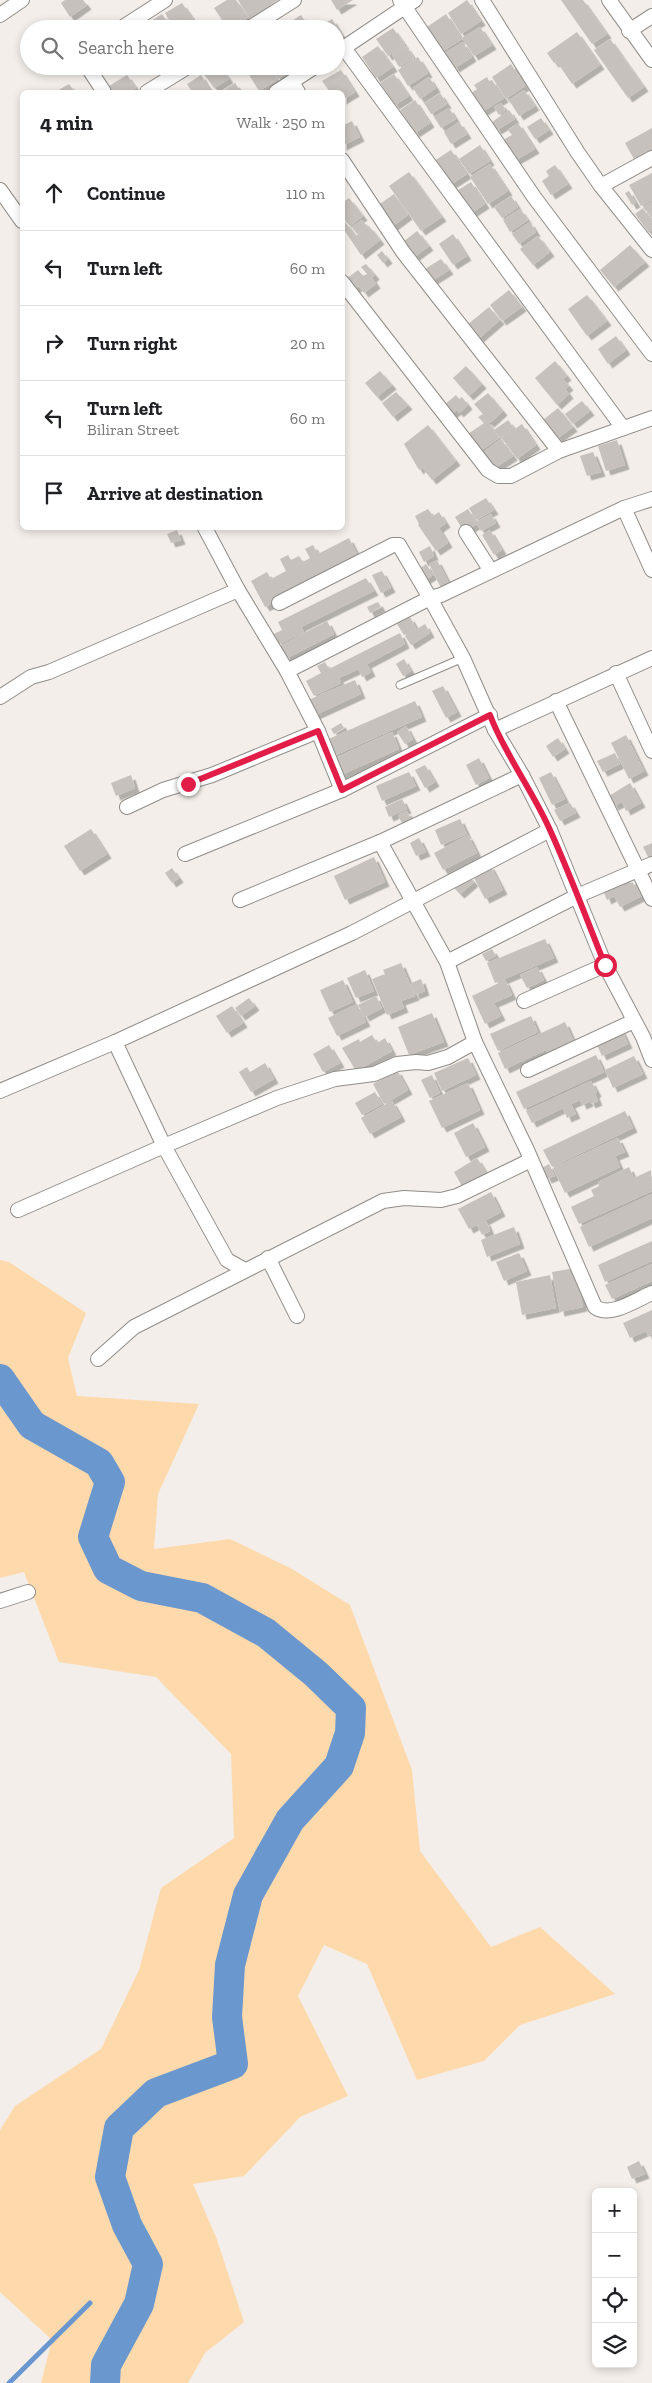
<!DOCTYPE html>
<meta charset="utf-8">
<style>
:root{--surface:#fff;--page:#f6f6f6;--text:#202124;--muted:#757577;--line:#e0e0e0}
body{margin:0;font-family:"Zilla Slab",serif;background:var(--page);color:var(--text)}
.controls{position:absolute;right:15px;bottom:15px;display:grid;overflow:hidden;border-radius:8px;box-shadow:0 2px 8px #0003}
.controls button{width:45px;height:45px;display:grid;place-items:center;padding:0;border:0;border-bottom:1px solid var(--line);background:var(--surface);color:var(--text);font:25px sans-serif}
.stop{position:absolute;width:15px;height:15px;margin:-11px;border:4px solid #e11d48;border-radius:50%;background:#fff}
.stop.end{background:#e11d48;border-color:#fff;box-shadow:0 1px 5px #0008}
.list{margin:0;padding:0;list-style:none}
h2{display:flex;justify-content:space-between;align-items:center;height:65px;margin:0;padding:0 20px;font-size:21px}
h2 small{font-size:16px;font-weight:400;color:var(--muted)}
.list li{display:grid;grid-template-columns:32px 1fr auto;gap:15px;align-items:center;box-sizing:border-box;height:75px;padding:0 20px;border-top:1px solid var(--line)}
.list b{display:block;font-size:19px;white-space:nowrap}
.list p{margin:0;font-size:16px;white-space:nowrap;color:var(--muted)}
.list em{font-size:16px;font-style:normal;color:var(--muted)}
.icon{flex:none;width:28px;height:28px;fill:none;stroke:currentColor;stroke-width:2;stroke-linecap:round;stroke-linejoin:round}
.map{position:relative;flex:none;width:652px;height:2383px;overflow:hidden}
.search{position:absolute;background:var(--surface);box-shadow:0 2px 8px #0003;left:20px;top:20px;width:325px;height:55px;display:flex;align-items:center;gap:12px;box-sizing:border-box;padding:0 18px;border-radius:28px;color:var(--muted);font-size:19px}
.panel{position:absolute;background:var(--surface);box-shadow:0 2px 8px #0003;left:20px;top:90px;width:325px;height:440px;border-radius:8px}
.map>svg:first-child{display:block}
</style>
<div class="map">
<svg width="652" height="2383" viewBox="0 0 652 2383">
<defs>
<filter id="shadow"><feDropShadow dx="4.5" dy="4.5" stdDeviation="0" flood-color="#0004"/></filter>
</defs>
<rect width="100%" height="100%" fill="#f3eee9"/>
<polygon fill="#fed9ac" points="0,1260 9,1262 86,1313 68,1358 77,1396 199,1404 158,1494 154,1549 230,1539 292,1569 350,1605 412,1770 420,1851 491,1947 540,1927 615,1994 520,2025 484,2061 417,2080 367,1964 324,1945 298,1996 348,2096 300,2117 244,2176 193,2184 216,2237 244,2322 205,2353 188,2383 41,2383 52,2340 0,2292 0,2130 15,2106 101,2049 139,1970 161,1888 234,1838 231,1754 156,1677 59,1662 24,1572 0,1578"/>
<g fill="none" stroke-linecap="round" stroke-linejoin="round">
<polyline stroke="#6a98ce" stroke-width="5" points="9,2383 90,2303"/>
<polyline stroke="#6a98ce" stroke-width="30" points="0,1379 32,1425 99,1463 110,1482 93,1537 108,1569 141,1586 202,1598 266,1633 316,1674 351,1708 350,1733 339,1766 290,1820 248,1895 230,1965 227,2017 233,2064 156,2093 119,2128 110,2177 127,2225 148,2264 139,2304 106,2365 105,2383"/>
</g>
<g fill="#c6c1bc" filter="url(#shadow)">
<polygon points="65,0 83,0 87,5 70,17 61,3"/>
<polygon points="227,0 236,0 248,17 231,29 228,29 214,8"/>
<polygon points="238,0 278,0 250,19"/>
<polygon points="331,0 353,0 337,10"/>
<polygon points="467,0 481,21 461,34 448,13"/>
<polygon points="561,0 583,0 607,34 592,44"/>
<polygon points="182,3 193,19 174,29 165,13"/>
<polygon points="162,14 171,28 156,29 151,21"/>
<polygon points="446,14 462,39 440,53 424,29"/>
<polygon points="301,15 310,29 290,29 287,24"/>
<polygon points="332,19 343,37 336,41 336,29 317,29 326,21 327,22"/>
<polygon points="480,27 492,45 474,56 462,38"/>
<polygon points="393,28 405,45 388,56 376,39"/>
<polygon points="577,32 600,65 572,84 557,62 554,63 547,53"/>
<polygon points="610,39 644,87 628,98 594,50"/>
<polygon points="463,42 472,57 455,68 445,53"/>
<polygon points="378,46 393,67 376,78 362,57"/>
<polygon points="406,46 414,58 399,67 392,55"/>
<polygon points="418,57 428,73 408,86 398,70"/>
<polygon points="511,64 525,86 506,99 492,77"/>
<polygon points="216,66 220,66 229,79 214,88 204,74"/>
<polygon points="252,66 268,66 277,80 259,91 246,70"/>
<polygon points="270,66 293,66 294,69 278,79"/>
<polygon points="341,70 355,92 342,100 342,92 330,92 322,81"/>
<polygon points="394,74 409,96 395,105 380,83"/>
<polygon points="127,75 136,88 128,92 112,92 109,86"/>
<polygon points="201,75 210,90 207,92 192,92 187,84"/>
<polygon points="429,77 436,88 420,99 413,88"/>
<polygon points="487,77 489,81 492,80 504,98 482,112 470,94 477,89 474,85"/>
<polygon points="235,83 241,92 221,92"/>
<polygon points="69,84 75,92 55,92"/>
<polygon points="524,90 535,106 519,116 509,100"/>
<polygon points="440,93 447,104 431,114 424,103"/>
<polygon points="415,100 430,123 415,133 400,110"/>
<polygon points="501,103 506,110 499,115 494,107"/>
<polygon points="449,108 456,119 441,128 434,117"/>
<polygon points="509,110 515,119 497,130 492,122"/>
<polygon points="541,118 549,130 535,139 527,127"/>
<polygon points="352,121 360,137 342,146 342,126"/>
<polygon points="459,122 467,134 451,144 444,132"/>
<polygon points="518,123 535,149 516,160 503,140 512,135 508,130"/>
<polygon points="652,128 652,151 635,161 625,143"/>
<polygon points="480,145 490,161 469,174 459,159"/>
<polygon points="451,150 467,174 450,185 434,161"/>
<polygon points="490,164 508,191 488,204 470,177"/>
<polygon points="555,165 568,184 551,195 542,181 549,176 546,171"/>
<polygon points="409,172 442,217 421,231 389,186"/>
<polygon points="652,173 652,200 641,206 629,185"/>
<polygon points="471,182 485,204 470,214 455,192"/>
<polygon points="629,191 636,203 632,205 625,193"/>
<polygon points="394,194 408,215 392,227 377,206"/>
<polygon points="511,196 518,207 502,218 494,207"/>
<polygon points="349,198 363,216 350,226 342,217 342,203"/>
<polygon points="652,202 652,218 643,207"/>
<polygon points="643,208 652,221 652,230 649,233 635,214"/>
<polygon points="520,209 528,220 510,232 503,220"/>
<polygon points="362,220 367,226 357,234 352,227"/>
<polygon points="345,222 356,236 369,226 380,240 361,255 342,227"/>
<polygon points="530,222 536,232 519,244 512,234"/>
<polygon points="417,231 429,246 410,260 399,245"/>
<polygon points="453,234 467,256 453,265 439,244"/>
<polygon points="538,236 550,252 533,265 520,249"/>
<polygon points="630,245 645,262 614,287 600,270"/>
<polygon points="382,251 388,259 383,263 377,255"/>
<polygon points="441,259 449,270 433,280 425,269"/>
<polygon points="366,264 375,275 372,278 376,284 364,293 359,286 353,290 345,280 358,270 363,276 367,274 361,267"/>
<polygon points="509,290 522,307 502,321 490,305"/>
<polygon points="587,295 607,321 587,336 568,309"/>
<polygon points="489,307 500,320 478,339 467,325"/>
<polygon points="616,336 626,350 608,364 598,349"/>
<polygon points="555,361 567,376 563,379 569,386 565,389 569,394 557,405 535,378"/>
<polygon points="466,366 482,384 469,396 453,378"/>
<polygon points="380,371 392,385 377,397 365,383"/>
<polygon points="396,392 408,405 393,417 382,403"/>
<polygon points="488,393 503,411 490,423 487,420 484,423 478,417 483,414 474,404"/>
<polygon points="456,395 459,399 462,397 468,405 459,413 457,410 452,414 444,405"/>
<polygon points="582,401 590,411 573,424 565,414"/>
<polygon points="558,408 573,427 558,438 543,420"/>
<polygon points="508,420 514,428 500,438 494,430"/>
<polygon points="487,421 499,438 477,453 465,436"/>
<polygon points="522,424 536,445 517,459 502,438"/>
<polygon points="428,425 456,461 432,480 422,467 419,470 404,444"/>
<polygon points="501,439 513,456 492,470 481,454"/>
<polygon points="617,440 625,465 606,471 598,446"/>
<polygon points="593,452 601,472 587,476 580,456"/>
<polygon points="486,498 494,510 476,520 469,508"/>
<polygon points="428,509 433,516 439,512 446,523 439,528 448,543 436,551 418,525 419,524 415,516"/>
<polygon points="468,509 476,522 491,514 496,523 481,531 477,524 464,532 455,517"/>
<polygon points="177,530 181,540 171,543 167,534"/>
<polygon points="490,530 502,550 494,555 482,535"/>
<polygon points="349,538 359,558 265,607 251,581 267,572 271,579 286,571 280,559 288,555 291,560 299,556 303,562 310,558 305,549 313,545 318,554"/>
<polygon points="430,546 434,556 424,562 419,552"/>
<polygon points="437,560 450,585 442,590 429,564"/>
<polygon points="426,564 433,575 425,580 419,569"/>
<polygon points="382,571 391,588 381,593 372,575"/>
<polygon points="366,578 374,591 301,627 304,632 279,644 274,634 282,630 278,622"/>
<polygon points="378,602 381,607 370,613 367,607"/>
<polygon points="410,617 416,628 404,635 397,624"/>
<polygon points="327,621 334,634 287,658 280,646"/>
<polygon points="425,624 430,633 411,645 405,636"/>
<polygon points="400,633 405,644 367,664 371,672 362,677 358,669 339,678 341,683 314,696 306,681 321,673 317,666 325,662 329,669"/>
<polygon points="404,659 411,671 403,676 396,664"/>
<polygon points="355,680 361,694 313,716 306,701"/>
<polygon points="443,686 457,712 446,718 432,691"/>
<polygon points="415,701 422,717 331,757 324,741"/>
<polygon points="341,723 344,728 334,734 331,729"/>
<polygon points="406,726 413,739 405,744 397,732"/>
<polygon points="392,732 399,749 341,775 333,759"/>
<polygon points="626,735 644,771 629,779 611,743"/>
<polygon points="558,738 565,749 553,757 546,746"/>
<polygon points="615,753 620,764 603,772 597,761"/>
<polygon points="479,758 489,778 476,785 466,765"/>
<polygon points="425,765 435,782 425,788 415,770"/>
<polygon points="409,772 416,786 382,801 376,786"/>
<polygon points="551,772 565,799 552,805 539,778"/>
<polygon points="131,775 135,788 116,796 111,783"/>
<polygon points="630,783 641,803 626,811 622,802 614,806 609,796"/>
<polygon points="402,799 407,809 389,817 385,807"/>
<polygon points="570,803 576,813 560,821 554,810"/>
<polygon points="407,811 413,824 404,828 398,815"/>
<polygon points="460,819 467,834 441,845 435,830"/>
<polygon points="91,829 107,854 80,871 64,846"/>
<polygon points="468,835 477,853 443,870 434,853"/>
<polygon points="419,838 426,852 416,856 410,843"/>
<polygon points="652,843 652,857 649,859 643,847"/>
<polygon points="374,857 385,882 345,900 334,876"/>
<polygon points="490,865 503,890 485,899 472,874"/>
<polygon points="172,868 179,878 172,883 165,873"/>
<polygon points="468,875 474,882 460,894 454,888"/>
<polygon points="628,878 632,886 640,882 646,894 620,907 614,896 607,900 604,893 611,889 610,887"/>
<polygon points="545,939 554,958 495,983 487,963"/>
<polygon points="492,949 496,956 486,961 482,954"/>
<polygon points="401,963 415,996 401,1001 404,1008 387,1015 372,979 385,974 383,970"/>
<polygon points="537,967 544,980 527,988 520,975"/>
<polygon points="365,970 374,991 356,998 347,978"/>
<polygon points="421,979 425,991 415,995 411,983"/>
<polygon points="343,980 353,1002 330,1012 320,990"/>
<polygon points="505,980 512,995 494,1003 501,1016 485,1024 472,996"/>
<polygon points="376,996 382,1008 365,1017 358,1005"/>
<polygon points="249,998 255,1006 241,1016 235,1008"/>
<polygon points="357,1004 366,1022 337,1036 328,1018"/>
<polygon points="232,1006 243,1023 227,1033 216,1016"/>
<polygon points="432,1013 444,1042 409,1055 398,1027"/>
<polygon points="531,1016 538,1032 498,1051 490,1034"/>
<polygon points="565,1022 575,1044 549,1056 546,1050 505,1069 498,1053"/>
<polygon points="621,1029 628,1044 602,1056 595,1041"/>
<polygon points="372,1035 377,1043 385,1038 392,1051 356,1071 342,1048 359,1039 360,1042"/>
<polygon points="329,1045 340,1063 323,1072 313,1054"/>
<polygon points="596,1055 604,1072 524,1109 516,1092"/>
<polygon points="634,1056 643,1074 613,1088 605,1070"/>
<polygon points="468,1058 476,1075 442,1091 434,1073"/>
<polygon points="265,1063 274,1079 251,1092 239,1072 247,1067 250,1072"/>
<polygon points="397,1070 408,1090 384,1104 373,1084"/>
<polygon points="432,1075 440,1093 430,1098 421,1080"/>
<polygon points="591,1081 597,1092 595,1094 598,1101 591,1104 588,1097 587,1097 589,1102 582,1105 580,1100 571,1104 576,1114 567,1118 563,1108 532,1123 526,1111"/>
<polygon points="468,1083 480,1110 442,1128 429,1101"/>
<polygon points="375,1092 382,1104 362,1115 355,1103"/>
<polygon points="392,1101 401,1117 370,1134 361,1118"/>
<polygon points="625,1111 633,1128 552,1167 543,1150"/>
<polygon points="473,1123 485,1147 466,1157 454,1133"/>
<polygon points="618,1138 625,1152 615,1156 620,1167 565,1193 553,1168"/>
<polygon points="477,1158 487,1174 463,1188 454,1172"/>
<polygon points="549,1164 555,1176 547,1179 542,1168"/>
<polygon points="629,1167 634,1178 651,1170 652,1191 579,1224 571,1207 594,1196 591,1190 599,1186 598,1182"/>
<polygon points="491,1192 501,1212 469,1229 458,1209"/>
<polygon points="652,1194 652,1218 589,1247 580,1227"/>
<polygon points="486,1221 490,1231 482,1235 477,1225"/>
<polygon points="514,1227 520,1244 487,1257 481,1240"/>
<polygon points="652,1241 652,1261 605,1282 598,1265"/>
<polygon points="519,1253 527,1271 504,1281 496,1262"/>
<polygon points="652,1264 652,1281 612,1299 605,1285"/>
<polygon points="575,1268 583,1307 560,1312 552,1272"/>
<polygon points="550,1275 556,1308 522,1315 516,1282"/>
<polygon points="652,1310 652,1334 648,1336 646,1331 630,1338 623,1323"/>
<polygon points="639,2161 645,2174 632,2179 627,2167"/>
</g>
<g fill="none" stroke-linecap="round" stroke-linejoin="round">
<g stroke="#918d88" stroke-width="9">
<polyline id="lane" points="400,685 463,658"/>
</g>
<g stroke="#918d88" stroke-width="16">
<g id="street">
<polyline points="400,0 534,197 652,354"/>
<polyline points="482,0 578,153 601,186 652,250"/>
<polyline points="609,0 652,60"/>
<polyline points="0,15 22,0"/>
<polyline points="120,29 165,0"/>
<polyline points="248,29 294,0"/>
<polyline points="629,31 652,16"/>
<polyline points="344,48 623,428"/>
<polyline points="336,53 415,0"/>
<polyline points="87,66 104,92"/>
<polyline points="292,82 298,92"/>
<polyline points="147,92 189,66"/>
<polyline points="276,92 316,66"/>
<polyline points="342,160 403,252 559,451"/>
<polyline points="601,186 652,158"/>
<polyline points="0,190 22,221"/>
<polyline points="342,282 488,470 498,476 511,476 559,451 652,418"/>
<polyline points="652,499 624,508 441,595 430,598 463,658 495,730 522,775 550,830 605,965 643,1037 652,1060"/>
<polyline points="624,508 652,570"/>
<polyline points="205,528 238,590 287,671 318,731 342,790 490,715"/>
<polyline points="466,532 491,571"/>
<polyline points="279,603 393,545 399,545 430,598 287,671"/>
<polyline points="616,673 652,751"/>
<polyline points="0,697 31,677 49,672 238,590"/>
<polyline points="556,701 652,899"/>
<polyline points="495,730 652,658"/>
<path d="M522,775L380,842L447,962L475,1042L527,1150L595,1307C610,1318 636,1300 652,1293"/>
<polyline points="127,807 163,790 212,775 318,731"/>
<polyline points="185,854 342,790"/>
<polyline points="240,900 380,842"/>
<polyline points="447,962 577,896 652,864"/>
<polyline points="524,1001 605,965"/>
<polyline points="475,1042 448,1057 428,1063 416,1062 397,1064 374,1074 335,1079 277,1098 164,1146 115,1042 352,933 550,830"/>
<polyline points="528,1070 634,1021"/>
<polyline points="0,1091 115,1042"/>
<polyline points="18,1210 164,1146 227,1260 245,1270"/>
<polyline points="268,1258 297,1316"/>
<polyline points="98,1359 134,1327 383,1201 404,1198 441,1200 457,1196 531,1160"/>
<polyline points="0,1601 28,1592"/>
</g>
</g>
<use href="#lane" stroke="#fff" stroke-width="7"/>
<use href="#street" stroke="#fff" stroke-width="14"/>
</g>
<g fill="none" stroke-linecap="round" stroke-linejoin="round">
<path stroke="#e11d48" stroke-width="6" d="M188,784L318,731L342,790L490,715C504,753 533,791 550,830C570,874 587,920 605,965"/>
</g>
</svg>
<div class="controls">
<button>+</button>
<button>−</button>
<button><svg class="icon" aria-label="locate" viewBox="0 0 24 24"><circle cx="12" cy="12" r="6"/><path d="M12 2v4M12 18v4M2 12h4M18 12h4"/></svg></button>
<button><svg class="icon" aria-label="layers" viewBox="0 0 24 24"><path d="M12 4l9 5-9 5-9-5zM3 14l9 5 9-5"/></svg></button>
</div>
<div class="stop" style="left:605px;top:965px"></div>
<div class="stop end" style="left:188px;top:784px"></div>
<div class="search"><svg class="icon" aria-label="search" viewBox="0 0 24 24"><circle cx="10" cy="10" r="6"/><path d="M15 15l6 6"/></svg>Search here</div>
<section class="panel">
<h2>4 min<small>Walk · 250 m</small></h2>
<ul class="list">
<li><svg class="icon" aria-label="ahead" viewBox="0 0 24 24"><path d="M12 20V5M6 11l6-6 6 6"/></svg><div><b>Continue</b></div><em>110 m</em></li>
<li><svg class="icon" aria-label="left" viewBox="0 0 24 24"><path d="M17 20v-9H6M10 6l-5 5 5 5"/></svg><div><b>Turn left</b></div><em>60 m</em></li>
<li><svg class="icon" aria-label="right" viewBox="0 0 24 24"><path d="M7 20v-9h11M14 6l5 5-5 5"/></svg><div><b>Turn right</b></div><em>20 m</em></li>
<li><svg class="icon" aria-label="left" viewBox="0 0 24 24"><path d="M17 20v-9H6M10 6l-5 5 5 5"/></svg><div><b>Turn left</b><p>Biliran Street</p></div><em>60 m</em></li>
<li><svg class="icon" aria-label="arrive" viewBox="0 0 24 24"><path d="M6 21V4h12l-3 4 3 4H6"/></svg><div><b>Arrive at destination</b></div></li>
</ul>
</section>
</div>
